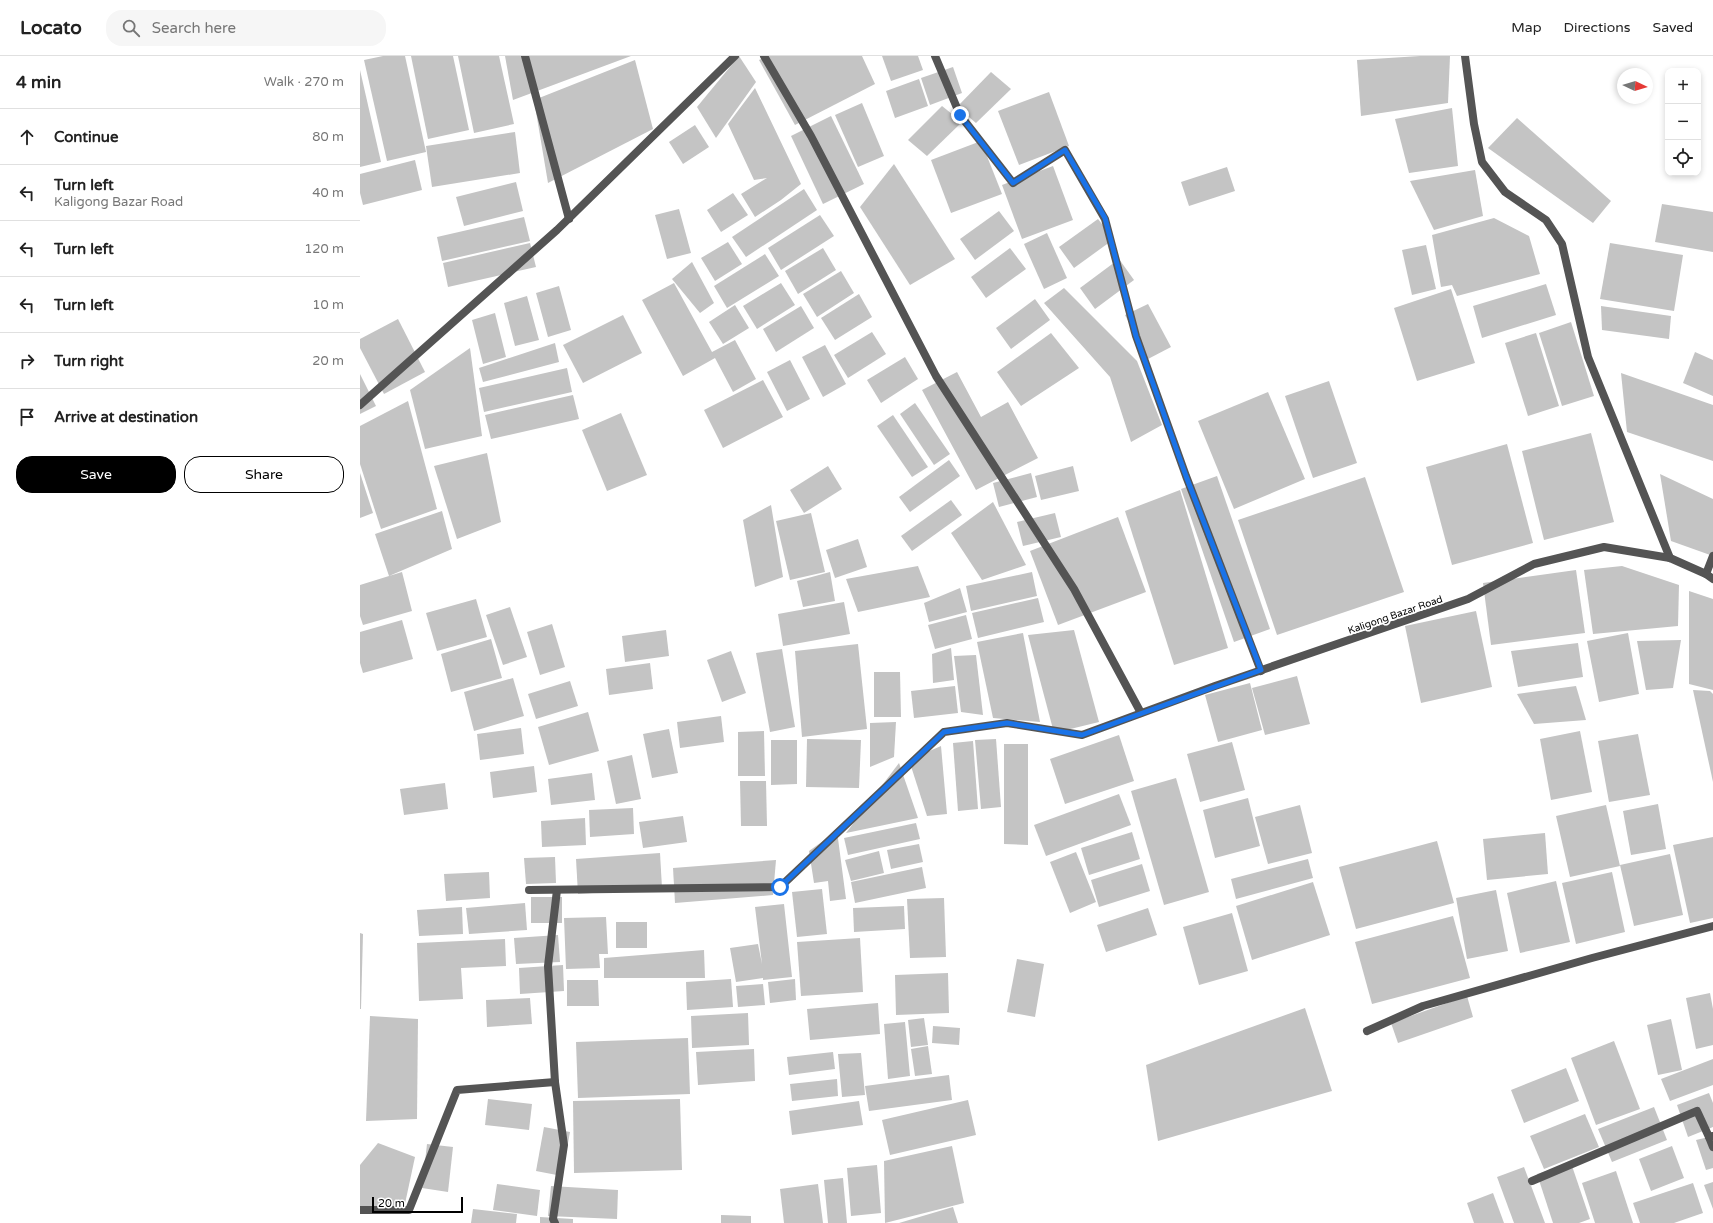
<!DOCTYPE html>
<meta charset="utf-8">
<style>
:root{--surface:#fff;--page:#f6f6f6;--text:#222;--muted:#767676;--line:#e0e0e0;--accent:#000}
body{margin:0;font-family:"Varela Round",sans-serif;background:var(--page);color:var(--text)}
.controls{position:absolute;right:12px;top:12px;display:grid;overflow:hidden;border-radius:8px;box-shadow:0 2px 6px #0003}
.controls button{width:36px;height:36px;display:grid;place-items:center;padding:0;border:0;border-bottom:1px solid var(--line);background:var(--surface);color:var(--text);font:20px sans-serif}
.compass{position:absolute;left:1257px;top:12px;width:36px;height:36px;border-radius:50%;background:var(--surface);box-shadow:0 2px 6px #0003;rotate:94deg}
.scale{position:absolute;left:12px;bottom:10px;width:91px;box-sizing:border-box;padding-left:4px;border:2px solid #000;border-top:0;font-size:11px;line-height:14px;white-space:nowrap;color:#000;-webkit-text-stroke:3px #fff;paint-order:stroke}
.stop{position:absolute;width:12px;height:12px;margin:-9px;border:3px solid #1a73e8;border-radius:50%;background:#fff}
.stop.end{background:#1a73e8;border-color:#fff;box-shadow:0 1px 4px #0008}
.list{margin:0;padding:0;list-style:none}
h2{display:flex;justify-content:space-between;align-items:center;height:52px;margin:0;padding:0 16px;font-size:17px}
h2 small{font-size:13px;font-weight:400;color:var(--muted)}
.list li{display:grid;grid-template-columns:26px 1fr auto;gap:12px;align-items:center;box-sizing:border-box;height:56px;padding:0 16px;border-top:1px solid var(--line)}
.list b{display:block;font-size:15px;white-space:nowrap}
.list p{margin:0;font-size:13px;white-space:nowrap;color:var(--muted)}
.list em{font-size:13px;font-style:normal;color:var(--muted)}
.actions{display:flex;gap:8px;padding:12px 16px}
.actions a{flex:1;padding:9px 0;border:1px solid var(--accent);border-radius:16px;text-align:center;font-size:14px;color:var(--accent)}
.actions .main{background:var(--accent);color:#fff}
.icon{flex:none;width:22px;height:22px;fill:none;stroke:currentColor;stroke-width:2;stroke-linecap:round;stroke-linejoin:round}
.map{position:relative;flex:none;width:1353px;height:1167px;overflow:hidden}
header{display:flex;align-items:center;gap:24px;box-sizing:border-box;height:56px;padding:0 20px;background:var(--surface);border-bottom:1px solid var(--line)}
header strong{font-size:19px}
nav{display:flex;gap:22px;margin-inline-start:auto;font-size:14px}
.search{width:280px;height:36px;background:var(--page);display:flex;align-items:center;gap:10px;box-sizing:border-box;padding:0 14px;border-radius:16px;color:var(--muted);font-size:15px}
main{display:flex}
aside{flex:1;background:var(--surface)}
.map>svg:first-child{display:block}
</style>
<header>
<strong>Locato</strong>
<div class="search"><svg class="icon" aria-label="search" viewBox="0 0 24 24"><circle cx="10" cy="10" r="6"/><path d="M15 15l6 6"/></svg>Search here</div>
<nav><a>Map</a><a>Directions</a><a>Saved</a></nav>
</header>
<main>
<aside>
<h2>4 min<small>Walk · 270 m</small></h2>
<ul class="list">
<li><svg class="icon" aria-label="ahead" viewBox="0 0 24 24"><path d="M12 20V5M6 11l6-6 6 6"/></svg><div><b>Continue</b></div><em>80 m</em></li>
<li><svg class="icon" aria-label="left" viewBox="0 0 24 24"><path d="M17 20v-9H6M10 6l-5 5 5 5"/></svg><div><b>Turn left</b><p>Kaligong Bazar Road</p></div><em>40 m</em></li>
<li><svg class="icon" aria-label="left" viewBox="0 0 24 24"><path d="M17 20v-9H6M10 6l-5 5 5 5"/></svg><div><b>Turn left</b></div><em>120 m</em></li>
<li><svg class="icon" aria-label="left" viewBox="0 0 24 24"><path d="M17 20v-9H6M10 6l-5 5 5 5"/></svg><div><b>Turn left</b></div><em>10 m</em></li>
<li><svg class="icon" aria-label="right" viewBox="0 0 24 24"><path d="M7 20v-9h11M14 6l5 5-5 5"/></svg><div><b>Turn right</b></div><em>20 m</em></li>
<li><svg class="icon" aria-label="arrive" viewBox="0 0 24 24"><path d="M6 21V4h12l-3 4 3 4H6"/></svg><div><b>Arrive at destination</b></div></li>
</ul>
<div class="actions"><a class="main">Save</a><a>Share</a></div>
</aside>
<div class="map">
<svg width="1353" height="1167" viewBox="0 0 1353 1167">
<rect width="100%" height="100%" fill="#fff"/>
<g fill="#c4c4c4">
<polygon points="23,0 45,0 66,96 27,105 4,4"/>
<polygon points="51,0 93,0 109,74 68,83"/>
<polygon points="98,0 139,0 154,68 114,77"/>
<polygon points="145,0 271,0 153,44"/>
<polygon points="379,0 396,26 356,82 337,51"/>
<polygon points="408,0 502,0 515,28 435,69 399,4"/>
<polygon points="522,0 558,0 563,14 531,25"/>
<polygon points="1060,0 1090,0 1088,47 1001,60 997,4"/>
<polygon points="275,4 293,73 188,127 174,44"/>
<polygon points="593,11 602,37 570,49 561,22"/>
<polygon points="0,14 21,106 0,111"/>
<polygon points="631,16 651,33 616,67 597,51"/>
<polygon points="559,23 568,50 535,62 526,35"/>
<polygon points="395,32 441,128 421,144 395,161 381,138 407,122 394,124 368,68"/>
<polygon points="689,36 709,90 659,109 638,55"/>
<polygon points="502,47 524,100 498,111 475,59"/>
<polygon points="582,50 602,66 567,100 548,84"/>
<polygon points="1092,52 1098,110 1049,117 1035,63"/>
<polygon points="471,60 504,128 463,148 431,80"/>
<polygon points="1157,62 1251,145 1233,167 1128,92"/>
<polygon points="335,69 349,91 323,108 309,86"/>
<polygon points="155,76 160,117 72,131 66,90"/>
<polygon points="621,85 642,138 591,157 571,104"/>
<polygon points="55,104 62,134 3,149 0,137 0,118"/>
<polygon points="534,108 595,203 550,229 500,151"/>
<polygon points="693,110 713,164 662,183 642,129"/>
<polygon points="867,111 875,135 829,150 821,126"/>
<polygon points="1115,114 1123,160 1074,174 1050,125"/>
<polygon points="156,126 163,155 104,170 96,141"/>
<polygon points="444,133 457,154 386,201 372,181"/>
<polygon points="373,137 388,159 361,176 347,154"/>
<polygon points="1302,148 1353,156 1353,196 1295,186"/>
<polygon points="319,153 331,197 307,203 295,159"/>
<polygon points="639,155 654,175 615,204 600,183"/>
<polygon points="460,159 474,180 421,214 408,192"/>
<polygon points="164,161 170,185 82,205 77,181"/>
<polygon points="1134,162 1169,180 1180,218 1097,240 1092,229 1081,231 1072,179"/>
<polygon points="738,163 754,183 714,212 699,191"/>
<polygon points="687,177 707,222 684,233 664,188"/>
<polygon points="368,186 382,208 355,225 341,202"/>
<polygon points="170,187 176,211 88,231 83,207"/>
<polygon points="1250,187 1323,199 1314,255 1240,243"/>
<polygon points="1066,189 1076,233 1052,239 1042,194"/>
<polygon points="463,192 476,214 438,238 425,215"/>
<polygon points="650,192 666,213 626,242 611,221"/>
<polygon points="405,198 419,220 367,252 354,230"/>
<polygon points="759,203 774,224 735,253 720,232"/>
<polygon points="332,206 354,247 340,257 312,223"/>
<polygon points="481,215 494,237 457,261 443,238"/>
<polygon points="314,227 352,296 375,284 396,323 373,336 355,302 323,320 282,244"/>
<polygon points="421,227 435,249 397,273 383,250"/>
<polygon points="1186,228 1196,259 1122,282 1113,250"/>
<polygon points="199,230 211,274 188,281 176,237"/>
<polygon points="704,232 777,305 802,369 771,386 750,321 684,247"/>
<polygon points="1091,233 1115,307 1057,325 1034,252"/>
<polygon points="499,238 512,261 475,284 461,262"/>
<polygon points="167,240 179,284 155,290 144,247"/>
<polygon points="675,243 690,264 651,293 636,272"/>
<polygon points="788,248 811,291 788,303 765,259"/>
<polygon points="375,249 389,272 363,288 349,266"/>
<polygon points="441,250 454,272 416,296 403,273"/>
<polygon points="1241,250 1311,260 1309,283 1242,274"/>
<polygon points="135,257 146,301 123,308 112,264"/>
<polygon points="263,259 282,297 223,327 203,289"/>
<polygon points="38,263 65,316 24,338 0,292 0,283"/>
<polygon points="1211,266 1234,340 1202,350 1179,277"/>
<polygon points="512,276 526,298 488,322 474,299"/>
<polygon points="691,277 719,312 661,350 637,316"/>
<polygon points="1176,277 1199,350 1168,360 1145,287"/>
<polygon points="195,287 199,306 123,326 119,312"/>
<polygon points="465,289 486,328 463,341 442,301"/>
<polygon points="110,292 122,380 65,393 50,334"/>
<polygon points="1335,296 1353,304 1353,340 1323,327"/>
<polygon points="545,301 558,323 521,347 507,324"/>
<polygon points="430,304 450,343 427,355 407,316"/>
<polygon points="207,312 212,336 124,356 119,332"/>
<polygon points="597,316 621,361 648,346 678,402 616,434 562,334"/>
<polygon points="1261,317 1353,349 1353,405 1267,376"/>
<polygon points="0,318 16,350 0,358"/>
<polygon points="403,324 423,361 363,392 344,354"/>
<polygon points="969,325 997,407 953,422 925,340"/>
<polygon points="908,336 945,423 874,453 838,365"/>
<polygon points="213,339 219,363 131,383 125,359"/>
<polygon points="48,345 77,453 21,473 0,408 0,370"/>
<polygon points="555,347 590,398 574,409 540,358"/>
<polygon points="261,357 287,419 247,435 222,374"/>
<polygon points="533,359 568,411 552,421 517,370"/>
<polygon points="1231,377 1254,466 1184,484 1162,395"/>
<polygon points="1147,388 1173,487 1092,509 1066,411"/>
<polygon points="127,397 141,466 97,483 74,410"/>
<polygon points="589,404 600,420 550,456 539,441"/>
<polygon points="468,410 482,433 444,457 430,434"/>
<polygon points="713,410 719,435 681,444 675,420"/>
<polygon points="0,417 13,457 0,462"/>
<polygon points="671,417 677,441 639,451 633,427"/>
<polygon points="1300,418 1353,443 1353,500 1311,485"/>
<polygon points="857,420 910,573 874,586 821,433"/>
<polygon points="1005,421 1044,536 917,579 878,464"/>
<polygon points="820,434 868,592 814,609 765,455"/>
<polygon points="591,444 602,459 552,495 541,480"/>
<polygon points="633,446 666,509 622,524 591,477"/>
<polygon points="411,449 423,521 395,531 383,464"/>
<polygon points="82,455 92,493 29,520 42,516 52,555 3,569 0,560 0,529 29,520 15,478"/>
<polygon points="451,457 465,516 430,524 416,465"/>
<polygon points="695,457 701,481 663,490 657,466"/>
<polygon points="758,461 786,536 698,569 670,495"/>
<polygon points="498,483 507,511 475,522 466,494"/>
<polygon points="558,510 570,541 498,556 486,523"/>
<polygon points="1262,510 1319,529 1318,570 1233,578 1224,514"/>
<polygon points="1216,514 1225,577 1131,589 1123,527"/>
<polygon points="470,516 475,545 443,551 437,525"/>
<polygon points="672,516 677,540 611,555 606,530"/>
<polygon points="600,532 607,556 569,566 564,547"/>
<polygon points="1329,535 1353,543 1353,634 1329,628"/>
<polygon points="678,542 684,566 618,582 612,557"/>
<polygon points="116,543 127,581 77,595 66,557"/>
<polygon points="484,546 490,578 423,590 418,558"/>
<polygon points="150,551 167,601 143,609 126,559"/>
<polygon points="1116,555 1132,631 1061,647 1045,570"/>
<polygon points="606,559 612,583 575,593 568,569"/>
<polygon points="42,564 53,603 3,617 0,607 0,576"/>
<polygon points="192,568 205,611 180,619 167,576"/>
<polygon points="306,574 309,600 265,606 262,580"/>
<polygon points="714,574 739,666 694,677 668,579"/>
<polygon points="663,577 680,666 633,662 617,586"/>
<polygon points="1268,577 1279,638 1239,646 1227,585"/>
<polygon points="131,583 142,622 91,636 81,598"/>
<polygon points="1321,584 1313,632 1286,634 1277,585"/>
<polygon points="1218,587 1223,621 1158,631 1151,595"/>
<polygon points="498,588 507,673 442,681 435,595"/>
<polygon points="591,592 594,624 573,627 572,598"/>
<polygon points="422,593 435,671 410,676 396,597"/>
<polygon points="371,595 386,637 362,646 347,604"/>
<polygon points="616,599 623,659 601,656 594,600"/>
<polygon points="290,607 293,633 249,639 246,613"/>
<polygon points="514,616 540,616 541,661 514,661"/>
<polygon points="937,620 950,668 905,679 892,632"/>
<polygon points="153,622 164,660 114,675 104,636"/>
<polygon points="210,625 218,650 176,663 168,638"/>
<polygon points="890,627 902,674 858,686 845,639"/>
<polygon points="595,630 598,657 554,662 551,635"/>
<polygon points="1216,630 1226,664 1174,668 1157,638"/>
<polygon points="1333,634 1350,635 1353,638 1353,726"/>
<polygon points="228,656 239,695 189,709 178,671"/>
<polygon points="361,660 364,686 320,692 317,666"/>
<polygon points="536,666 534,701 510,711 510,667"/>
<polygon points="161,672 164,698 120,704 117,678"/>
<polygon points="309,673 318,717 292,722 283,678"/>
<polygon points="404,675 405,720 378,720 378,676"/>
<polygon points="1220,675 1232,736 1191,744 1180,683"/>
<polygon points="1278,678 1290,739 1249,746 1238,685"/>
<polygon points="759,679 774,725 705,748 690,703"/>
<polygon points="447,683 501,684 499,732 446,731"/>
<polygon points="636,683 641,751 621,753 615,684"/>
<polygon points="411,684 437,684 437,728 411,729"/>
<polygon points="613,685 618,753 598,755 593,687"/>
<polygon points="872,686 885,734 840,746 827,698"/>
<polygon points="644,688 668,688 668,789 644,788"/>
<polygon points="581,690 587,758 567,760 549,704"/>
<polygon points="272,699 281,743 256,748 247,705"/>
<polygon points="539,707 558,762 486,777"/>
<polygon points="174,710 177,736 133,742 130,716"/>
<polygon points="232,717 235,744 191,749 188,723"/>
<polygon points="816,722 849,836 804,849 771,735"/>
<polygon points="380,725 406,725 407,770 381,770"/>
<polygon points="85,727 88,753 44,759 40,733"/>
<polygon points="759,738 771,769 686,800 674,769"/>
<polygon points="888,742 900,790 855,802 843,754"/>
<polygon points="1298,748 1306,793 1271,799 1263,755"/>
<polygon points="940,749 952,797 908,808 895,761"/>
<polygon points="1246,749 1260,810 1210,821 1196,760"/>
<polygon points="273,752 274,778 230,781 229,754"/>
<polygon points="323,760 327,786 283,792 279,766"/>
<polygon points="225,762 226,789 182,791 181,765"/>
<polygon points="556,767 560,783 488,799 484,782"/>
<polygon points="477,775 486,843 470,845 468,825 454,827 449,795"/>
<polygon points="772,776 780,803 729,819 721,792"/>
<polygon points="1185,777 1188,818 1127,824 1123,783"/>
<polygon points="1353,781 1353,862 1330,867 1313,789"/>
<polygon points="1077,785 1094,847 996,873 979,811"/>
<polygon points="559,788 563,806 531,813 527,794"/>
<polygon points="519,795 524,817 491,825 485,804"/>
<polygon points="716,796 736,846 710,857 690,806"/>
<polygon points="300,797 302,832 218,838 216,803"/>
<polygon points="1310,798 1323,859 1274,870 1260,809"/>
<polygon points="195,801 196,827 166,828 164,802"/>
<polygon points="948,803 953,822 876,843 871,823"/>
<polygon points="416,804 413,839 315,847 313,812"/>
<polygon points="782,808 790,835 739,851 731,824"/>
<polygon points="562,811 566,832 495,847 491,826"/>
<polygon points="129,816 130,842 86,845 84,818"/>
<polygon points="1252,816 1265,876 1216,888 1202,827"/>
<polygon points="1196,825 1210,886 1160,897 1147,837"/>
<polygon points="953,826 970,879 892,904 876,850"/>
<polygon points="462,833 467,878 437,881 432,836"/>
<polygon points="1136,834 1148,895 1107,903 1096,842"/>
<rect x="171" y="841" width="31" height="26"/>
<polygon points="584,842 586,901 550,902 547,843"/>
<polygon points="165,847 167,874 109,878 106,852"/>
<polygon points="424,848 432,921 403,924 403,922 376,926 370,892 398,888 402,908 395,851"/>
<polygon points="544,850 545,873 494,876 493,852"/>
<polygon points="102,851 103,878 59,880 57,854"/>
<polygon points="788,852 797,879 746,896 737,869"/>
<polygon points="872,857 888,915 839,929 823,871"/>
<polygon points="1093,860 1110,922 1012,948 995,886"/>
<polygon points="246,861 248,898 239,898 240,912 206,913 204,862"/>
<rect x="256" y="866" width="31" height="26"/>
<polygon points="0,877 3,878 1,953 0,953"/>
<polygon points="198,879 200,906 156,908 154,882"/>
<polygon points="500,882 503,936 441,940 437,886"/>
<polygon points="145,883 146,910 101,912 103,943 59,945 57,887"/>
<polygon points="344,894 345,922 244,922 244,902"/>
<polygon points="657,903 684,908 675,961 647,956"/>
<polygon points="203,909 204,935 160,938 159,912"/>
<polygon points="588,917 589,957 536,959 535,919"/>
<polygon points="371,923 373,951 327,954 326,926"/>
<polygon points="435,923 436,944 410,947 408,926"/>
<polygon points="207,924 238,924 239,950 207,950"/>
<polygon points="403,928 405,949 378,951 376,930"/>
<polygon points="1350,937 1353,953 1353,989 1336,993 1326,942"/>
<polygon points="1107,940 1113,961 1038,987 1031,967"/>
<polygon points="170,942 172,968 127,971 126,944"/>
<polygon points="518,947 520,978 450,984 447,953"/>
<polygon points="945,952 972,1035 798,1085 786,1009"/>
<polygon points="388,957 389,989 332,992 331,960"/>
<polygon points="10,960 58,963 57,1063 6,1065"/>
<polygon points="564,962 568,989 551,991 548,964"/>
<polygon points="1311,963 1322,1014 1298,1019 1287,969"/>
<polygon points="545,966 550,1020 528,1023 524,968"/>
<polygon points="573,970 600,972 599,989 572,987"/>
<polygon points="328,982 330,1038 218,1042 216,986"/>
<polygon points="1254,985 1280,1053 1236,1069 1211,1002"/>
<polygon points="568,990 572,1018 555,1020 551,993"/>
<polygon points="394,993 395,1025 338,1029 336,996"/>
<polygon points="473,996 475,1013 429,1019 427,1001"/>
<polygon points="501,997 505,1039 482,1041 478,998"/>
<polygon points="1353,1003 1353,1029 1310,1045 1301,1023"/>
<polygon points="1206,1012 1219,1045 1164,1067 1151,1034"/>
<polygon points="589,1019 592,1044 509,1055 505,1030"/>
<polygon points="477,1023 478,1040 432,1045 430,1028"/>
<polygon points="1349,1037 1353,1047 1353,1071 1328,1081 1317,1049"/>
<polygon points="128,1043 172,1048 169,1074 125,1069"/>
<polygon points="320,1043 322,1114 214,1117 213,1045"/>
<polygon points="608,1044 616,1079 530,1099 522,1064"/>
<polygon points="499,1045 503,1069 432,1079 429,1055"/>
<polygon points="1294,1051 1307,1084 1252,1106 1238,1073"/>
<polygon points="1225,1058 1239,1091 1184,1113 1170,1080"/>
<polygon points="184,1071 210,1076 202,1120 176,1115"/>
<polygon points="1353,1080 1353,1112 1346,1114 1336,1084"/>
<polygon points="18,1087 55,1101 43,1157 0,1154 0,1109"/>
<polygon points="67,1088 93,1091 88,1136 62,1132"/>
<polygon points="592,1090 604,1147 525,1167 524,1105"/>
<polygon points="1312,1090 1324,1122 1291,1135 1279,1103"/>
<polygon points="1211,1107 1230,1163 1219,1167 1193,1167 1177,1118"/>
<polygon points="517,1109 521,1157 491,1160 487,1112"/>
<polygon points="1164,1111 1185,1167 1154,1167 1137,1121"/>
<polygon points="1256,1115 1273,1167 1235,1167 1222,1127"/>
<polygon points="483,1122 487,1167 468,1167 464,1124"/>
<polygon points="1353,1126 1353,1153 1344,1129"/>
<polygon points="1333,1127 1343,1157 1314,1167 1280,1167 1273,1147"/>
<polygon points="137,1128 180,1134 177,1160 133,1154"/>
<polygon points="458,1128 463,1167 424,1167 420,1133"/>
<polygon points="191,1130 258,1134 257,1163 188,1160"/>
<polygon points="1133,1137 1144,1167 1114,1167 1107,1147"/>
<polygon points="593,1151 598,1167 539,1167"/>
<polygon points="113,1153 157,1158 156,1167 111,1167"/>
<polygon points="361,1159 391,1160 391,1167 361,1167"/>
<polygon points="180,1161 213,1163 213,1167 180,1167"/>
</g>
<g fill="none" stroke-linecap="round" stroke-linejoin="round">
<g stroke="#545454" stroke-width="8">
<polyline points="165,0 209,163"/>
<polyline points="404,0 451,80 576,320 714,533 781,657"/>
<polyline points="575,0 600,59 653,127 705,94 745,163 776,280 826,420 901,615"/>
<polyline points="1105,0 1114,68 1122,106 1145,136 1186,164 1202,188 1228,301 1310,502"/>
<polyline points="0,349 197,174 375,0"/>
<polyline points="1346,518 1353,500"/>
<polyline points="169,834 420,831 584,676 647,667 722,679 855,630 1108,543 1174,508 1244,491 1310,502 1346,518 1353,523"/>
<polyline points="1007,975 1063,950 1232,902 1353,870"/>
<polyline points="1353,1080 1349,1081 1353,1091"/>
<polyline points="1172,1125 1337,1055 1349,1081"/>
<polyline points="0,1154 49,1154 97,1034 195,1026"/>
<polyline points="195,1167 193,1163 204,1089 195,1026 188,910 197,834"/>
</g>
</g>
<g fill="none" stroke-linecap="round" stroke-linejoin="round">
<polyline stroke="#1a73e8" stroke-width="5" points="420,831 584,676 647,667 722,679 901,614 826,420 776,280 745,162 705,94 653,127 600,59"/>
</g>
<g text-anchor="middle" stroke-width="3.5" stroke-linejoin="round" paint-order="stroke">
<g font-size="10" fill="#000" stroke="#fff">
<text transform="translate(1035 558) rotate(-19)" y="4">Kaligong Bazar Road</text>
</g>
</g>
</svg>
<div class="controls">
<button>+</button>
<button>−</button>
<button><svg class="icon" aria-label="locate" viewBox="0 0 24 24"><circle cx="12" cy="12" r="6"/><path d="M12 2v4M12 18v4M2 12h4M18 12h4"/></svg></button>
</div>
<svg class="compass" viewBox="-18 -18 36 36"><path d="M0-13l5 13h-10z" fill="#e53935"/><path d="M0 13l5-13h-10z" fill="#767676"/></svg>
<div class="scale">20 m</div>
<div class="stop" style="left:420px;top:831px"></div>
<div class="stop end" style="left:600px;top:59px"></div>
</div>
</main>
